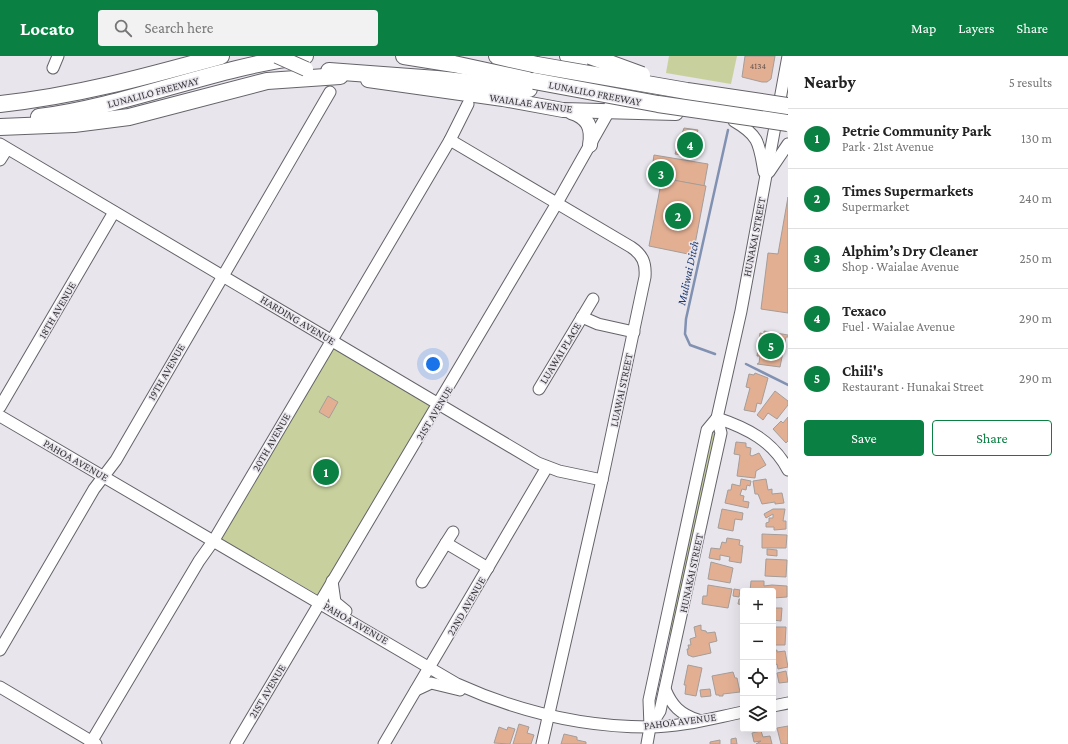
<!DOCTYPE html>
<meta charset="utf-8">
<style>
:root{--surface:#fff;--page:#f2f2f2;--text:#222;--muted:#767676;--line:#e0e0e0;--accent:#0b8043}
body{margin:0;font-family:"Crimson Pro",serif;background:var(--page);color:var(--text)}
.controls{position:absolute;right:12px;bottom:12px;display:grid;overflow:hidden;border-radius:4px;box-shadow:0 4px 16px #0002}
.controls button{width:36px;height:36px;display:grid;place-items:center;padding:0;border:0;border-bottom:1px solid var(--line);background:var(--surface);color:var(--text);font:20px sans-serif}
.you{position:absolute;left:433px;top:308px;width:14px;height:14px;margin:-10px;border:3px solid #fff;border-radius:50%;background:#1a73e8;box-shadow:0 0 0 6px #1a73e833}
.badge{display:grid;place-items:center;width:26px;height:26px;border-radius:50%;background:var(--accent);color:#fff;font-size:13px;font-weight:700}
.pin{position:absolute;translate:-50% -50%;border:2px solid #fff;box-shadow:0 1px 4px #0006}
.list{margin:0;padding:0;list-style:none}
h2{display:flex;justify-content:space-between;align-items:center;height:52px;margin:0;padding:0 16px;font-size:17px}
h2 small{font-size:13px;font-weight:400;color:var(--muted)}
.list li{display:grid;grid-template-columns:26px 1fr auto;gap:12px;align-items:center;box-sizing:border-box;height:60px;padding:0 16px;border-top:1px solid var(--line)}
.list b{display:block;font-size:15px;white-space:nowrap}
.list p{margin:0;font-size:13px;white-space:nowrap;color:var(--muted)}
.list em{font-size:13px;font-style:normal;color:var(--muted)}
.actions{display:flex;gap:8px;padding:12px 16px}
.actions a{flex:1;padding:9px 0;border:1px solid var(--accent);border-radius:4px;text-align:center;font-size:14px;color:var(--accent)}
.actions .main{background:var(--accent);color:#fff}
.icon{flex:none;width:22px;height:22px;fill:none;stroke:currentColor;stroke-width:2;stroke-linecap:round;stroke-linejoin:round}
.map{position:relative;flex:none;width:788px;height:688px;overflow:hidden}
header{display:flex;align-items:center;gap:24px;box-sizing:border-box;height:56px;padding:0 20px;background:var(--accent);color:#fff}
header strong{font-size:19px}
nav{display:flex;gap:22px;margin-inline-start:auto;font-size:14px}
.search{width:280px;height:36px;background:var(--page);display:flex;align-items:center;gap:10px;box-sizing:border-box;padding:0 14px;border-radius:4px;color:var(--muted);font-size:15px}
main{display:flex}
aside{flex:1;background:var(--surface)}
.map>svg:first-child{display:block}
</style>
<header>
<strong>Locato</strong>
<div class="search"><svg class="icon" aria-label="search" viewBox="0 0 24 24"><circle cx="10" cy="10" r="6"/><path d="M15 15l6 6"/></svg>Search here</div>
<nav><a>Map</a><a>Layers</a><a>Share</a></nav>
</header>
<main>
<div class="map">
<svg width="788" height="688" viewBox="0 0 788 688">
<rect width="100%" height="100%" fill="#e8e5ec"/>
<g fill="#c8d19d">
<polygon points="669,0 737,0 731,28 666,17"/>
<polygon points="332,289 434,350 318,539 220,482"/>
<polygon points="715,374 717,374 672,584 670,580 669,572 712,376"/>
</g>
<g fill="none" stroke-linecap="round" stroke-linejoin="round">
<g stroke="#8091b2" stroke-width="2.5">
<polyline points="715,298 690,289 685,278 686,263 728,74"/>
<polyline points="746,308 788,329"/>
</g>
</g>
<g fill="#e3af93" stroke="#a49d99">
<polygon points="745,0 775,0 771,23 767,26 762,26 742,21"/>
<polygon points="684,72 698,74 690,100 675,98"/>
<polygon points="654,99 708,108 704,130 651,120"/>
<polygon points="662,122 706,130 693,199 649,190"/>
<polygon points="788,141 788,257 761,253 768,197 778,198"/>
<polygon points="764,275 788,279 788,281 786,281 780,311 757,308 759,307 760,300 757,300 760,277 764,278"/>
<polygon points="755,317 768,322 761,348 757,347 755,356 744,354 750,332 746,331 749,318 754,319"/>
<polygon points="775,335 788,345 788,349 777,363 768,357 763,364 757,359"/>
<polygon points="328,340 338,346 329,362 319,356"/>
<polygon points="788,361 788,385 786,387 773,373 781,365 783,367"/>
<polygon points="736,386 746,387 746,391 751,392 750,399 752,400 759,397 766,409 756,415 755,422 737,420 740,399 734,398"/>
<polygon points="741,423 751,425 750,430 747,429 746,434 742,433 740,439 744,440 743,445 749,446 748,452 725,447 728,434 731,434 732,428 740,430"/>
<polygon points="766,423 768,434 772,433 772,438 782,437 784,447 775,448 775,446 762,448 758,438 755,438 753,425"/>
<polygon points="722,453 743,457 742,464 735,463 733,475 718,472"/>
<polygon points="773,453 785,453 783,465 786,465 786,473 774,474 774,471 766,471 766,467 769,466 769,462 773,462 773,458 766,462 764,458"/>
<polygon points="762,478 787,479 786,492 762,492"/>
<polygon points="727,482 740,484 739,489 743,490 741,507 729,505 730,501 720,499 720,504 709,502 711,492 720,493 722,486 726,487"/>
<polygon points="767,493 777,494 777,500 767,499"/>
<polygon points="766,503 787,504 786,521 765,520"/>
<polygon points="711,506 733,512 730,527 708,523"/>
<polygon points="751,525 764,525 764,530 772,529 787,530 787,541 773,542 773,535 750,535"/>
<polygon points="708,529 732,533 728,552 702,548 703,540 707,540"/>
<polygon points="734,533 740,534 739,541 733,540"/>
<polygon points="739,543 743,543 743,549 738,548"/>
<polygon points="773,552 782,552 781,565 773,564"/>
<polygon points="701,569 701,574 706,575 707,577 715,576 717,585 709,587 711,597 693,601 688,599 687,593 689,593 688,589 691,589 690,583 696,581 694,571"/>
<polygon points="773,571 786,571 785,589 773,589"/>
<polygon points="777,594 777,596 785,595 788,611 778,613 777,608 773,610 773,595"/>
<polygon points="688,609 702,612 696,640 685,638 686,629 684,629"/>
<polygon points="786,615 788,626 779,627 777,617"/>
<polygon points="733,616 735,622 737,622 740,636 723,638 723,640 719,640 719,639 716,639 712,620"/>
<polygon points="710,633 711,640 701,641 700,634"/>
<polygon points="519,668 529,671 527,677 534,679 531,688 513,688"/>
<polygon points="788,670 788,688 781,688 777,672"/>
<polygon points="499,671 507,674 508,671 515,673 510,688 494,687"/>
<polygon points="761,675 763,681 770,680 772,688 756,688 761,685 754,686 752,677"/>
<polygon points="564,678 577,681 577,684 586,686 586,688 561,688"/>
<polygon points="736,682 737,688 731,688 731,683"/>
<polygon points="720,684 720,688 710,688 710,686"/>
</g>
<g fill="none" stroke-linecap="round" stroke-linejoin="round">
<g stroke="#656369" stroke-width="13">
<g id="minor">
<polyline points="53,12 58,0"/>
<path d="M734,65C760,80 759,88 764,116"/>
<path d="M450,84L631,191C643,199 646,207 645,221L602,424L542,688"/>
<polyline points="0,88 538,407 559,415 602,424"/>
<polyline points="0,104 7,93"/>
<polyline points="769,116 788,88"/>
<polyline points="582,261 598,268 634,276"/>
<polyline points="539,333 593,243"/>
<polyline points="0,351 114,156"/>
<path d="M0,360L457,628C519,656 581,671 649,671C681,671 713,662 743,656"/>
<path d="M717,362C747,372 773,385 788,414"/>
<polyline points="446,487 453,476"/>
<polyline points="332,525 335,546 346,555"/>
<polyline points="422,526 446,487 488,512"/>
<polyline points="0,594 94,433 116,404 330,36"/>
<polyline points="0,631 96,688"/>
<path d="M665,633C672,650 680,658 698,664"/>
<polyline points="416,634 431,627 460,634"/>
<polyline points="773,650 788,647"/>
<polyline points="650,671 660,655 721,377 717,362 741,255 788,0"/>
<polyline points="90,688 199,505 214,484 450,84 468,48"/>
<polyline points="236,688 557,147 609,55 613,33"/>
<polyline points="384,688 547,411"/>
<polyline points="647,688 650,671 649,644 707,374 717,362"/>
</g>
</g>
<g stroke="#656369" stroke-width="16">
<g id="major">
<polyline points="570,0 604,14"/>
<polyline points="368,24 503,43 563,54 676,57"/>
<path d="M571,56C588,61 593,72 590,89"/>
</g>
</g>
<g stroke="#656369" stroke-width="18">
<g id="highway">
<polyline points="404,0 454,8 528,24"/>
<polyline points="497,0 537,9"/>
<polyline points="568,0 575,2"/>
<polyline points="329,15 437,23 529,33"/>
<path d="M0,48C76,40 148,20 221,0"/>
<path d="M39,61C130,49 215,11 305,0"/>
<polyline points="0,71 74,68 129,61 267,25 340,20"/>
</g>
</g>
<use href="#minor" stroke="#fff" stroke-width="11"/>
<use href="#major" stroke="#fff" stroke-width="14"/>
<use href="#highway" stroke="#fff" stroke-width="16"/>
<g stroke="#656369" stroke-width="16" stroke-linecap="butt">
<polyline id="major-bridge" points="277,0 306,13"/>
</g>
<g stroke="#656369" stroke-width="18" stroke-linecap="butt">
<g id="highway-bridge">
<polyline points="590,0 642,19"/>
<polyline points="537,9 687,35 788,50"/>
<polyline points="534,25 658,48 788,67"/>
</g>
</g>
<use href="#major-bridge" stroke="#fff" stroke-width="14"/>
<use href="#highway-bridge" stroke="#fff" stroke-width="16"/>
</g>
<g text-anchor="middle" stroke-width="3" stroke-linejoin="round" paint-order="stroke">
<g font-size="9" fill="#645550">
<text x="758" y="13">4134</text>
</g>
<g font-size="11" fill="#39373a" stroke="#e8e5ec">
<text transform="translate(153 36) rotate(-15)" y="4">LUNALILO FREEWAY</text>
<text transform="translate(595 37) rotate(11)" y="4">LUNALILO FREEWAY</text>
<text transform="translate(531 47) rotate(8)" y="4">WAIALAE AVENUE</text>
<text transform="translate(754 181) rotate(-79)" y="4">HUNAKAI STREET</text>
<text transform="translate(57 254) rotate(-60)" y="4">18TH AVENUE</text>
<text transform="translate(298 264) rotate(31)" y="4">HARDING AVENUE</text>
<text transform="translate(560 297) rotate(-59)" y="4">LUAWAI PLACE</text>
<text transform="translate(166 316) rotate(-60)" y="4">19TH AVENUE</text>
<text transform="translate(621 334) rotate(-78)" y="4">LUAWAI STREET</text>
<text transform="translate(434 357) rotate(-59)" y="4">21ST AVENUE</text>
<text transform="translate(271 386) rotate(-60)" y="4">20TH AVENUE</text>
<text transform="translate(76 404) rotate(30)" y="4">PAHOA AVENUE</text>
<text transform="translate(691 517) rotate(-78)" y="4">HUNAKAI STREET</text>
<text transform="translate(466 550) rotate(-60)" y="4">22ND AVENUE</text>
<text transform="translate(356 567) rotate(30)" y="4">PAHOA AVENUE</text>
<text transform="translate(267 635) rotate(-59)" y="4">21ST AVENUE</text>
<text transform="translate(680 665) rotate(-7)" y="4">PAHOA AVENUE</text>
</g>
<g font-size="12" font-style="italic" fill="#1c3a71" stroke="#e8e5ec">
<text transform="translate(688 217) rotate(-78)" y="4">Muliwai Ditch</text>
</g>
</g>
</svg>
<div class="controls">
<button>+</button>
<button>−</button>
<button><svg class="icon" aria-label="locate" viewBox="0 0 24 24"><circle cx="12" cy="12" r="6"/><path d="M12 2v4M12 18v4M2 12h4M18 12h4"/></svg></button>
<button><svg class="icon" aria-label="layers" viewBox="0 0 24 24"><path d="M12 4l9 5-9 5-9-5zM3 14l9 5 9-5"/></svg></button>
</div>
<div class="you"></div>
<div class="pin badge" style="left:326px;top:416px">1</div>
<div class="pin badge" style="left:678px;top:160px">2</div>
<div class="pin badge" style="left:661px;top:118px">3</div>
<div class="pin badge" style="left:690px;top:89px">4</div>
<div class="pin badge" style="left:771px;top:290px">5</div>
</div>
<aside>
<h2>Nearby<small>5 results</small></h2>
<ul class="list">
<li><span class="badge">1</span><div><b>Petrie Community Park</b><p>Park · 21st Avenue</p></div><em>130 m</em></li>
<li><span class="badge">2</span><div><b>Times Supermarkets</b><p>Supermarket</p></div><em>240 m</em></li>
<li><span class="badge">3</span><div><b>Alphim’s Dry Cleaner</b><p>Shop · Waialae Avenue</p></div><em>250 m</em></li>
<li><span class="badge">4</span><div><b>Texaco</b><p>Fuel · Waialae Avenue</p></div><em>290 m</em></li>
<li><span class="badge">5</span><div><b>Chili's</b><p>Restaurant · Hunakai Street</p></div><em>290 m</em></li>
</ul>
<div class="actions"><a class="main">Save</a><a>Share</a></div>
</aside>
</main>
